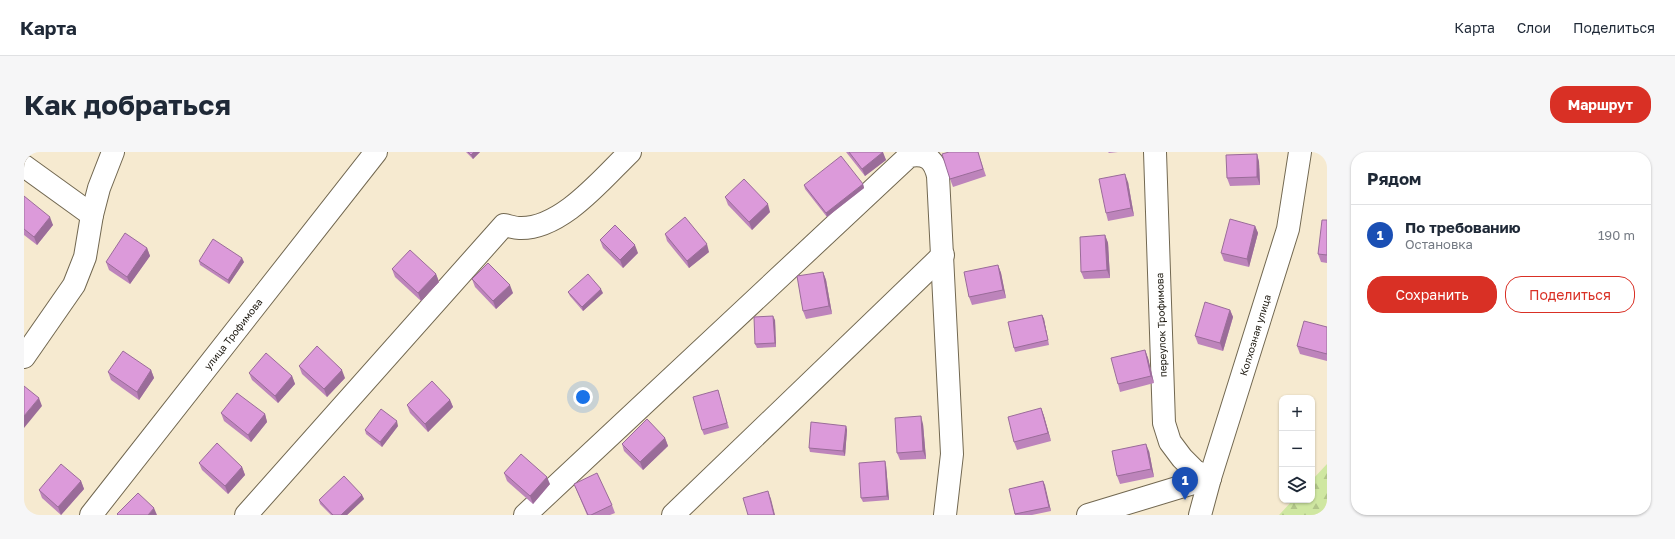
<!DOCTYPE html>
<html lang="ru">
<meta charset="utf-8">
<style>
:root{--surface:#fff;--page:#f6f6f7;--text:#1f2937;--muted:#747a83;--line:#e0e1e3;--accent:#d93025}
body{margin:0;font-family:"Golos Text",sans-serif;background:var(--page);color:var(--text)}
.controls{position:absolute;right:12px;bottom:12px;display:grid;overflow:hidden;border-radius:8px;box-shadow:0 1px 3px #0004}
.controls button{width:36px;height:36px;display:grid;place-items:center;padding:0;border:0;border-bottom:1px solid var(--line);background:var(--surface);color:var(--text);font:20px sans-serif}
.you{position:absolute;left:559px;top:245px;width:14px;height:14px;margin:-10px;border:3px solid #fff;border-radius:50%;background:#1a73e8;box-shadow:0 0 0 6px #1a73e833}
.badge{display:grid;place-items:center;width:26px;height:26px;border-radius:50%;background:var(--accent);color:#fff;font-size:13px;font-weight:700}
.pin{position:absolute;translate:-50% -33px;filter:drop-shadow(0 1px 2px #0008)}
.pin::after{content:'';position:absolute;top:21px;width:14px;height:12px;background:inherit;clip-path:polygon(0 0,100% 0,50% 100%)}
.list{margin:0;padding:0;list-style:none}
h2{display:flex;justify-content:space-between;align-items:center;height:52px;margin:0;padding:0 16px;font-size:17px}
h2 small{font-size:13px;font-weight:400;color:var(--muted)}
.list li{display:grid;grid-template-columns:26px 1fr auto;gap:12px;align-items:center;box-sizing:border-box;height:60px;padding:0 16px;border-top:1px solid var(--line)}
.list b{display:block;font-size:15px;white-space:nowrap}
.list p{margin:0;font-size:13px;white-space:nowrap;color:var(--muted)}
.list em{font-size:13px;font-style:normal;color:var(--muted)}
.actions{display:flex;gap:8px;padding:12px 16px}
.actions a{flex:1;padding:9px 0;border:1px solid var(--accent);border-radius:16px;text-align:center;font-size:14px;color:var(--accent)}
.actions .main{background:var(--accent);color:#fff}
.icon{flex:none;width:22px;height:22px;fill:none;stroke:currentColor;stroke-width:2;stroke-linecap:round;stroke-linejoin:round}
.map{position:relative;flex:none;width:1303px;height:363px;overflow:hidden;border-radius:16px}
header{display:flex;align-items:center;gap:24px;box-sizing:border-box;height:56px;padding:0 20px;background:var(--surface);border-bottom:1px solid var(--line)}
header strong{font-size:19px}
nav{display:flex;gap:22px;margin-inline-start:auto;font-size:14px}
.intro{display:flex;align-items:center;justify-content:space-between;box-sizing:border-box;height:96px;padding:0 24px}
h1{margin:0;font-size:28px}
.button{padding:10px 18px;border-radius:16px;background:var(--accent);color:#fff;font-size:14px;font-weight:700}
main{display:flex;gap:24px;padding:0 24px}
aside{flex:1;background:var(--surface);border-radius:16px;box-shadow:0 1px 3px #0004}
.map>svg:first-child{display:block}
</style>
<header>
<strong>Карта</strong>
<nav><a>Карта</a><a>Слои</a><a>Поделиться</a></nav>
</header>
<div class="intro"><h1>Как добраться</h1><a class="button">Маршрут</a></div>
<main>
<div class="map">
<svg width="1303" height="363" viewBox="0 0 1303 363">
<defs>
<pattern id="forest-firs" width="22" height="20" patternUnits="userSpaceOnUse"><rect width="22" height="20" fill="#cfe7a1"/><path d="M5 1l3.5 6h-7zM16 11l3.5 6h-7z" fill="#b1c589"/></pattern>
</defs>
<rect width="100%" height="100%" fill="#f6ead0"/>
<polygon fill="url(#forest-firs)" points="1303,312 1303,363 1255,363 1269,348 1288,348 1288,328"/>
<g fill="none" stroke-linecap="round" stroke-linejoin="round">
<g stroke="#726851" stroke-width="24">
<g id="minor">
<polyline points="1131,0 1140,271 1146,290 1158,306 1171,319 1186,326"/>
<polyline points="0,14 68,63 61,105 50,133 0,205"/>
<polyline points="68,63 75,36 89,0"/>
<polyline points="67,363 352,0"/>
<path d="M222,363L480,73C485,74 490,76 495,76C537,78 578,27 606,0"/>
<path d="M501,363L885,4C902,1 910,7 914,24L928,302L921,363"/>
<polyline points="649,363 919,103"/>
<polyline points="1064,363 1186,326"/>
<polyline points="1176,363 1186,326 1264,77 1276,0"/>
</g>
</g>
<use href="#minor" stroke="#fff" stroke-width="22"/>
</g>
<g fill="#bd84bb">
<polygon points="442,0 456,0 449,7"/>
<polygon points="822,0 858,0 862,8 841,24"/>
<polygon points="954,0 962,24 929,35 926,27"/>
<polygon points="1084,0 1094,0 1085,1"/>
<polygon points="1233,2 1235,10 1236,33 1206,34 1203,26"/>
<polygon points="1104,30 1110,64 1084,69 1082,61"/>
<polygon points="839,32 840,36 803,65 781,37 780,33"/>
<polygon points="0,44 29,73 13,93 0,83"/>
<polygon points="701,45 746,60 728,78 704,53"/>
<polygon points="1303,68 1303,111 1297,110 1294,102"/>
<polygon points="1231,74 1234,81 1225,115 1200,109 1197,101"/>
<polygon points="641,82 685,100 665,116 643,89"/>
<polygon points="1081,83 1084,91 1086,126 1060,127 1057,120"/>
<polygon points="576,88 614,101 599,116 579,96"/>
<polygon points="123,96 126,104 106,132 85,118 82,110"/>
<polygon points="175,109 220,110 205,132 176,113"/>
<polygon points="974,113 977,121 982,146 948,153 945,145"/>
<polygon points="368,117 412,122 415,130 397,149 371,125"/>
<polygon points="799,120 802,128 808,162 782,167 779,159"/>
<polygon points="448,127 489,141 472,157 451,135"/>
<polygon points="544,140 579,141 559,159 546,144"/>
<polygon points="1206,158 1209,165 1199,199 1174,192 1171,184"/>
<polygon points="1018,163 1020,167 1025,193 991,200 990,196"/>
<polygon points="751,168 752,195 733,196 731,192"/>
<polygon points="1303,175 1303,209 1276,202 1273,194"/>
<polygon points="1121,198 1124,206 1130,231 1096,240 1094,232"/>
<polygon points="275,214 321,226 303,245 278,222"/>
<polygon points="127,218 130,226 115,248 87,228 84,220"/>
<polygon points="225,221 268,224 271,232 254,251 228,228"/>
<polygon points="694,238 705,276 680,283 678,278"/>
<polygon points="426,248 429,255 404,280 386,261 383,253"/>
<polygon points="1017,256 1020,264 1027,289 993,298 990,290"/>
<polygon points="197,261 241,262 243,270 227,290 200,269"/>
<polygon points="899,272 902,307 876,308 873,301"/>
<polygon points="374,274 358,295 342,282 341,278"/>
<polygon points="822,274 823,278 821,304 786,300 785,296"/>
<polygon points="641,286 644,294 619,318 600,299 598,292"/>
<polygon points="1125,299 1130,325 1096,332 1093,324"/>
<polygon points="861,309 862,313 865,348 839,350 837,346"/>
<polygon points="175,311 218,315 221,323 204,342 178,318"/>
<polygon points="480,321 526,332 509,352 483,329"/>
<polygon points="57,329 60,337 37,363 18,346 15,338"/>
<polygon points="1019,329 1027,359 1008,363 991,363 985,337"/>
<polygon points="550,332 588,353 591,361 586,363 563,363"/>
<polygon points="338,343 340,347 323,363 307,363 296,352 295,348"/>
</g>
<g fill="#9a6c99">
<polygon points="450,0 456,0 449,7 447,3"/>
<polygon points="859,0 862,8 841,24 838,17"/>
<polygon points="1233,2 1235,10 1236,33 1233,25"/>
<polygon points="1101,22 1104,30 1110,64 1107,56"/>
<polygon points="839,32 840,36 803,65 802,61"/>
<polygon points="744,52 746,60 728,78 725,70"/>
<polygon points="26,65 29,73 13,93 10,85"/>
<polygon points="1231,74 1234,81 1225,115 1223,107"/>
<polygon points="1081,83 1084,91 1086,126 1083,118"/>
<polygon points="683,92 685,100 665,116 663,109"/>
<polygon points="611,93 614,101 599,116 596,108"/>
<polygon points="123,96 126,104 106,132 103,125"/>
<polygon points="218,106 220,110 205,132 204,128"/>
<polygon points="974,113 977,121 982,146 979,138"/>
<polygon points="799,120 802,128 808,162 805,154"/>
<polygon points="412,122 415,130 397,149 394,141"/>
<polygon points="486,133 489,141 472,157 469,149"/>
<polygon points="577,137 579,141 559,159 558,155"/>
<polygon points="1206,158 1209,165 1199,199 1196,191"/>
<polygon points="1018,163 1020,167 1025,193 1024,188"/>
<polygon points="749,164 751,168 752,195 751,191"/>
<polygon points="1121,198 1124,206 1130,231 1127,224"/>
<polygon points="127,218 130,226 115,248 113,240"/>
<polygon points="318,218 321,226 303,245 300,237"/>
<polygon points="268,224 271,232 254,251 251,244"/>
<polygon points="15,246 18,254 0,276 0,264"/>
<polygon points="426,248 429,255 404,280 401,272"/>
<polygon points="1017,256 1020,264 1027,289 1024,281"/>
<polygon points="241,262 243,270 227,290 224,283"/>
<polygon points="897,264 899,272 902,307 899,299"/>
<polygon points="373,269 374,274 358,295 356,290"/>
<polygon points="822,274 823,278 821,304 819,299"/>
<polygon points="641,286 644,294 619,318 616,310"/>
<polygon points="1122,292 1125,299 1130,325 1127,317"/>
<polygon points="861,309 862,313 865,348 863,344"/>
<polygon points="218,315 221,323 204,342 201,334"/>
<polygon points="523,325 526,332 509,352 506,344"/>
<polygon points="57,329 60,337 37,363 34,355"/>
<polygon points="1019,329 1021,333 1027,359 1025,355"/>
<polygon points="744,339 747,347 751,363 750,363"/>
<polygon points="338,343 340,347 323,363 317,363"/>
<polygon points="130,356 133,363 124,363"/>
</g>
<g fill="#dc9ada" stroke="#9a6c99">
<polygon points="444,0 450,0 447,3"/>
<polygon points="825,0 859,0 838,17"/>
<polygon points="925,0 954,0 959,17 926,27 918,2"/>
<polygon points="1233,2 1233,25 1203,26 1202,3"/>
<polygon points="817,4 839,32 802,61 780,33"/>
<polygon points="1101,22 1107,56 1082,61 1075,27"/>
<polygon points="720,27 744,52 725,70 701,45"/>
<polygon points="0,44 26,65 10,85 0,77"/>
<polygon points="661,65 683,92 663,109 641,82"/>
<polygon points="1206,67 1231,74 1223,107 1197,101"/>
<polygon points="1298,68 1303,68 1303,103 1294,102"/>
<polygon points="591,73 611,93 596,108 576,88"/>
<polygon points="101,81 123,96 103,125 82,110"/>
<polygon points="1081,83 1083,118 1057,120 1056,85"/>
<polygon points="189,87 218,106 204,128 175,109"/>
<polygon points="386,98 412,122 394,141 368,117"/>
<polygon points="464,111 486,133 469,149 448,127"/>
<polygon points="974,113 979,138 945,145 940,120"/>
<polygon points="799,120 805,154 779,159 773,124"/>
<polygon points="564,122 577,137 558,155 544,140"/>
<polygon points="1181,150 1206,158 1196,191 1171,184"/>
<polygon points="1018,163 1024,188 990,196 984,170"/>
<polygon points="749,164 751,191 731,192 730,165"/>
<polygon points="1280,169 1303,175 1303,202 1273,194"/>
<polygon points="293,194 318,218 300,237 275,214"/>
<polygon points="1121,198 1127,224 1094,232 1087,206"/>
<polygon points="99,199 127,218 113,240 84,220"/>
<polygon points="242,201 268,224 251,244 225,221"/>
<polygon points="408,229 426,248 401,272 383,253"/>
<polygon points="0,234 15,246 0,264"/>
<polygon points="694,238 703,271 678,278 669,245"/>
<polygon points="213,241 241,262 224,283 197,261"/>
<polygon points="1017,256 1024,281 990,290 984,265"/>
<polygon points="357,257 373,269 356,290 341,278"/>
<polygon points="897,264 899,299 873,301 871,266"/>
<polygon points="623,267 641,286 616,310 598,292"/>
<polygon points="787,270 822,274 819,299 785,296"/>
<polygon points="193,291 218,315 201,334 175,311"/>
<polygon points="1122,292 1127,317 1093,324 1088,299"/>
<polygon points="497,302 523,325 506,344 480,321"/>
<polygon points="861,309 863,344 837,346 835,311"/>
<polygon points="37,312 57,329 34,355 15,338"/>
<polygon points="573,321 588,353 567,363 564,363 550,332"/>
<polygon points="320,324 338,343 317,363 309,363 295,348"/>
<polygon points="1019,329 1025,355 991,362 985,337"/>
<polygon points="744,339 750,363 724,363 719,346"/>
<polygon points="114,341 130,356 124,363 94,363 93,362"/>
</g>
<g text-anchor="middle" stroke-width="3.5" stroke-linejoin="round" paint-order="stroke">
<g font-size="10" fill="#1b170e" stroke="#fff">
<text transform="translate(1137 173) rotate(-92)" y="4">переулок Трофимова</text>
<text transform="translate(209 182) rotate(-52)" y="4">улица Трофимова</text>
<text transform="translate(1231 183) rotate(-73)" y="4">Колхозная улица</text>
</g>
</g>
</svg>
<div class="controls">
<button>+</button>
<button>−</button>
<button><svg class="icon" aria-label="layers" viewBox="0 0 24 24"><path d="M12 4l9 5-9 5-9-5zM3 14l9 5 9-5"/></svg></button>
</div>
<div class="you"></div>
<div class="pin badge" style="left:1161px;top:348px;background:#1a4fb4">1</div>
</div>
<aside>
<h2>Рядом<small></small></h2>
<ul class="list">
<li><span class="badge" style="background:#1a4fb4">1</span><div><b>По требованию</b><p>Остановка</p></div><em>190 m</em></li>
</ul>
<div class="actions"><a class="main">Сохранить</a><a>Поделиться</a></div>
</aside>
</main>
